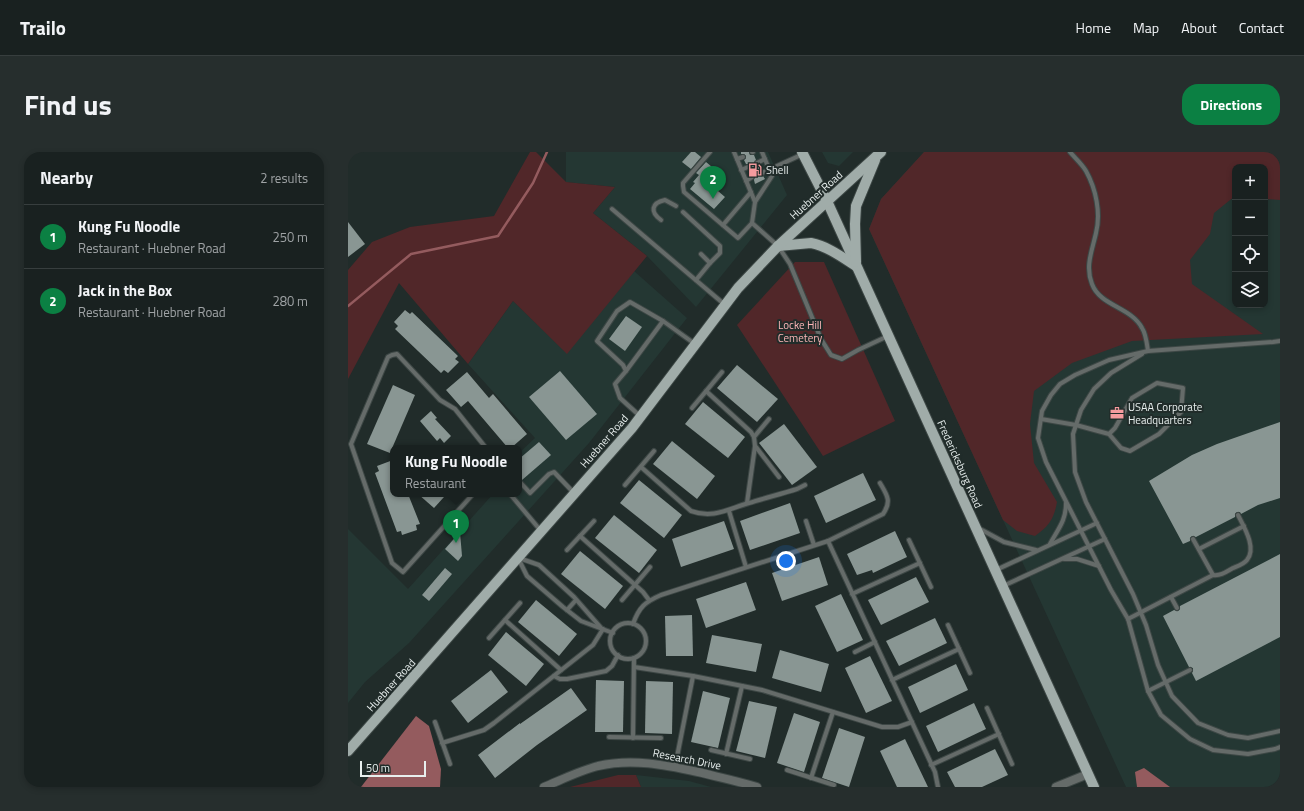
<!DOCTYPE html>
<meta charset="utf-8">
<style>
:root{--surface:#192120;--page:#262e2d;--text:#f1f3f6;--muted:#9fa3a5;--line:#373e3e;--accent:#0b8043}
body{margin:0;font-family:"Titillium Web",sans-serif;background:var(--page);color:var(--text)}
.controls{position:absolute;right:12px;top:12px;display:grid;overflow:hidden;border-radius:8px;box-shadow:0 2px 6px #0003}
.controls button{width:36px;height:36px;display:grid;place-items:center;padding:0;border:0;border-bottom:1px solid var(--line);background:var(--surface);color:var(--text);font:20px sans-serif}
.scale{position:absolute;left:12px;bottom:10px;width:66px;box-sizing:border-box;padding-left:4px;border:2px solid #e8efee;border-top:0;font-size:11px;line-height:14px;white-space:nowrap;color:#e8efee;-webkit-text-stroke:3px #212c2a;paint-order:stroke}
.you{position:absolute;left:438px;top:409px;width:14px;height:14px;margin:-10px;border:3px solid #fff;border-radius:50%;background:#1a73e8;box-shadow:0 0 0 6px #1a73e833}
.badge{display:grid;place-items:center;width:26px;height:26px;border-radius:50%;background:var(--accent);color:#fff;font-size:13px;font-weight:700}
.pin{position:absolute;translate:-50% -33px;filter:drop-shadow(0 1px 2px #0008)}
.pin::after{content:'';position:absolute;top:21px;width:14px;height:12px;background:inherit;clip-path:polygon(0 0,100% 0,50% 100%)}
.popup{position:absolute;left:42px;top:293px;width:132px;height:52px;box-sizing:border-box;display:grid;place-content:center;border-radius:8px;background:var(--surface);filter:drop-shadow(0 1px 3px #0005);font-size:13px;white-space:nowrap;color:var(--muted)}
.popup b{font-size:15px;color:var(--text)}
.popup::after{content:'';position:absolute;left:50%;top:100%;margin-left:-8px;border:8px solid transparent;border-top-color:var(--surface)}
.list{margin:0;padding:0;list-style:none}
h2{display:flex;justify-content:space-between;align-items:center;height:52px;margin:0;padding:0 16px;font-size:17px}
h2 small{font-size:13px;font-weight:400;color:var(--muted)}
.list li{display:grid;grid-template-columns:26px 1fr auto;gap:12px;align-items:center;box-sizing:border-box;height:64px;padding:0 16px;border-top:1px solid var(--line)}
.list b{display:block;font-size:15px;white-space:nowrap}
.list p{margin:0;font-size:13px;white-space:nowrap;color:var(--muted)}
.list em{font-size:13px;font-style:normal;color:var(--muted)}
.icon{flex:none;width:22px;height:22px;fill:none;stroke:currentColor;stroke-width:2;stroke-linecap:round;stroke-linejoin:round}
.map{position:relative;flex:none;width:932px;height:635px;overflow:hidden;border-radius:16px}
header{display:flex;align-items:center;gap:24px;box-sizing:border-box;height:56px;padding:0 20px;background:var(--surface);border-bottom:1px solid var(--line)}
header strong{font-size:19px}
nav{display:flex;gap:22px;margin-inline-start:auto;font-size:14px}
.intro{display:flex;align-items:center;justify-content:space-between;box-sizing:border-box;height:96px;padding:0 24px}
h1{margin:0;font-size:28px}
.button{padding:10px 18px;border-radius:16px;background:var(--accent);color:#fff;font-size:14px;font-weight:700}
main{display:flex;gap:24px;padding:0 24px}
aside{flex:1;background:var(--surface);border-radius:16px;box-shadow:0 2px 6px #0003}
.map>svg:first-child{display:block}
</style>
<header>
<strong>Trailo</strong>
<nav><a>Home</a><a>Map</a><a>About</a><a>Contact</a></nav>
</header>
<div class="intro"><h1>Find us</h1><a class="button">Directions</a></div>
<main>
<aside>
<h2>Nearby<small>2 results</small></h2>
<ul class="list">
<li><span class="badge">1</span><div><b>Kung Fu Noodle</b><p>Restaurant · Huebner Road</p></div><em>250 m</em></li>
<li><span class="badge">2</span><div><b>Jack in the Box</b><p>Restaurant · Huebner Road</p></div><em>280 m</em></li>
</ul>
</aside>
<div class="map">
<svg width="932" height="635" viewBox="0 0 932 635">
<rect width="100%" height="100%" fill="#212c2a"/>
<g fill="#243733" fill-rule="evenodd">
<polygon points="218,0 420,0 439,43 348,155 299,104 245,61 267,35 218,30"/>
<polygon points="474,0 505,0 491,14 480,11"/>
<path d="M576,0H932V635H778L521,77L533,47ZM887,15H917V153H887Z"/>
<polygon points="286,119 339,166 241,291 61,491 17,530 0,551 0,377 60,437 145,342 171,342 171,301 187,286 120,212 165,149 219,201"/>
<polygon points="288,623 341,629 363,635 293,635"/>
</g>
<g fill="#512729">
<polygon points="182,0 188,0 218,30 267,35 245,61 299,104 219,202 165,149 120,212 51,131 0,227 0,118 24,90 62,75 146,64"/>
<path d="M576,0H932V48L917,47V15H887V44L866,61L862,82L842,108L844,132L915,182L784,189L724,211L686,239L682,272L686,311L709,350C706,367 701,374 687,384L669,379L655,368L521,77L533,47Z"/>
<polygon points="447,110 476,110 547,269 475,304 389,173"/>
<polygon points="270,623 288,623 293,635 222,635"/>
</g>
<g fill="#945b5e">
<polygon points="68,564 81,574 93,617 92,635 13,635"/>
<polygon points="796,616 822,635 789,635 787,620"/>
</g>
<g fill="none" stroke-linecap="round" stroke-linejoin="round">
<polyline stroke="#945b5e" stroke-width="2.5" points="0,154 63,102 150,84 185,31 199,0"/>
</g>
<g fill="#899693">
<polygon points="343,0 347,0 353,5 343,17 334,10"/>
<polygon points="393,0 401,0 402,3 406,3 408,8 406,12 407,14 411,14 412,18 411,20 411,23 415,24 417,27 407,32 406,28 407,23 403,22 401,18 403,16 403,13 401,12 398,12 396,8 398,6 398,4 396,2 393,2"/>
<polygon points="358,10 376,25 370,32 373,36 370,39 377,45 366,57 342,37 347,31 345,30 351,23 348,21"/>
<polygon points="0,70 17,92 0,105"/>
<polygon points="57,158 62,162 64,160 110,204 107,207 111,210 100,221 96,218 93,221 47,177 50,174 46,170"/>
<polygon points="278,164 294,175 277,199 261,187"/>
<polygon points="389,213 430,247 409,270 369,236"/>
<polygon points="212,219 249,262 218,288 181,245"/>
<polygon points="119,220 141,246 145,242 179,282 163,296 160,296 120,249 113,255 98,238"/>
<polygon points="45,233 67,243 42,301 19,292"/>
<polygon points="355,250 397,285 380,306 337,272"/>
<polygon points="83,259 89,266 87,267 103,284 96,291 92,286 89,289 72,269"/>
<polygon points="932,270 932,346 910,353 893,362 892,360 889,360 887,362 887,365 848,385 844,384 842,386 842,389 835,392 801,329 844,303 869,292"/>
<polygon points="436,272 469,315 444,333 411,291"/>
<polygon points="324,289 367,324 349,347 305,312"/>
<polygon points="191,290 203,303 174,328 171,326 171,307"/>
<polygon points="45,308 45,342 60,342 72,372 68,373 69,378 54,383 53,379 49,380 27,321 31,319 29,314"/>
<polygon points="515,321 528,348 478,371 466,344"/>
<polygon points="291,328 334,363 316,386 272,351"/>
<polygon points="70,342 93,342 96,345 86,356"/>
<polygon points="442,351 452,381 402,398 392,369"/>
<polygon points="266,363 309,398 291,421 247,386"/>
<polygon points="376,369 386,397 333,415 324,387"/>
<polygon points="547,379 559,405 525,421 524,418 509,423 499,402"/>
<polygon points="112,380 114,404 110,409 97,397"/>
<polygon points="232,399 275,434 257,457 213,422"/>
<polygon points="932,402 932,485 848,529 844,521 845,519 845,516 841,515 815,464 826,458 830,459 832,457 832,454"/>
<polygon points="471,405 480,433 434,449 424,421"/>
<polygon points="97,416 104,422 81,449 74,443"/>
<polygon points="568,425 581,450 533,473 520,448"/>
<polygon points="398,430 408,458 358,476 348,447"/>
<polygon points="493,442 515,488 489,500 467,454"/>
<polygon points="188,448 229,482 211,504 170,470"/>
<polygon points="344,463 345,504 318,504 317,464"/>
<polygon points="587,466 599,491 551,514 538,489"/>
<polygon points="158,480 196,512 178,534 140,503"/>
<polygon points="364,483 414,492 408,520 358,511"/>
<polygon points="432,498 481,512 473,540 424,526"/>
<polygon points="522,504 544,549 518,561 497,516"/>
<polygon points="608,512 620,538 572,561 560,535"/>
<polygon points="143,518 160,540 120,571 103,549"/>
<polygon points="248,528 276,529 275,580 247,580"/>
<polygon points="298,529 325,530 324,582 297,581"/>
<polygon points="223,536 239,558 189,593 147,626 130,603 172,571 172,572"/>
<polygon points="355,539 382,546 370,596 343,590"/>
<polygon points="401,549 429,555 417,606 388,599"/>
<polygon points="626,551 638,577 590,600 578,574"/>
<polygon points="446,561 472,570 456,620 429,611"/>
<polygon points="491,576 517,585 501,635 474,626"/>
<polygon points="557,587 580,635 549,635 532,599"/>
<polygon points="647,597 660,623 634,635 607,635 599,620"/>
</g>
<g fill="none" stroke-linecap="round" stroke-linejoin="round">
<g stroke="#3d4745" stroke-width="6">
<g id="service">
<polyline points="362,0 335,31 335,34 336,40 390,86 404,71 407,50 424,24 414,0"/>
<polyline points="386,0 407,50"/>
<polyline points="404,0 405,0"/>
<path d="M722,0C727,6 734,12 738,19C748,37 753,61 748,81C744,99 737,114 744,132C752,154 783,155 794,176C798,182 799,192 800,199"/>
<polyline points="389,7 395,5"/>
<polyline points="409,11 417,7"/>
<polyline points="393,18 400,15"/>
<polyline points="414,21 455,2"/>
<polyline points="398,29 404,25"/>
<polyline points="264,57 376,152"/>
<polyline points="335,60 372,94 372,101 362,111 353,102"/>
<path d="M313,68C302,60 303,51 317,48L328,54"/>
<polyline points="404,71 430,94 442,112 473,187 483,203 494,207 510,198 540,184"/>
<polyline points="375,73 403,40"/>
<polyline points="348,128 362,111"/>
<polyline points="932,189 925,190 800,199 761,208 727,223 712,232 703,243 694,259 690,286 698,310 763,438 780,467 800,539 813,563 842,587 865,598 900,602 927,597 932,595"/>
<polyline points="794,202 763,221 746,237 733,258 725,282 727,320 738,350 785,442 798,473 810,513 824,544 850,571 880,583 900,586 932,579"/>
<polyline points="278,219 315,169"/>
<polyline points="358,239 403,280 406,285 407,294 399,351"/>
<polyline points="344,256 374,220"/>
<polyline points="292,264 272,246 267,232 278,219 275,213 249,189 269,159 282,150 315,169 347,192"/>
<polyline points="693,267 728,273 761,282 773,296 782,299 811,282 833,260 835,236 809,231 784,246 767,276 761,282"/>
<polyline points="406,285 421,267"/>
<polyline points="408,295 431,325"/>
<path d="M293,315L343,359C365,367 380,357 401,351C417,346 433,342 449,337L457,333"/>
<polyline points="171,329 182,341 201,322 206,320 226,341"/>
<polyline points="277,333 306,299"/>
<polyline points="125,342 55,420 44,411 3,292 40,205 44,203 49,202 92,248 107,257 138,296"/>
<polyline points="162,342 193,379"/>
<polyline points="381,359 398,415"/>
<polyline points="458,369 466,393"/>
<polyline points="632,377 656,390 688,398"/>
<polyline points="232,384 295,440 301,448"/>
<polyline points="845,387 865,423"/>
<polyline points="561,388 583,435"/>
<polyline points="480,389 587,620 590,635"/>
<path d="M702,392C710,377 718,369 718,351"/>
<polyline points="851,397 896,374"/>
<polyline points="219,398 246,369"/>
<polyline points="170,406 179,424 215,455 233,469 265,481"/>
<polyline points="171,406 191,413 226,445 254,477"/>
<polyline points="716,407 729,407 751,414"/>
<polyline points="648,418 749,371"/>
<polyline points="655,434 757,387"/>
<polyline points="504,442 572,411"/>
<polyline points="823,445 829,456"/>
<polyline points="274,448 302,415"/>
<polyline points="219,458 228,448"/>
<path d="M780,467L865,423C873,424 878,420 885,416C890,414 896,412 899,408C909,396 896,375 890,363"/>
<polyline points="157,468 213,518"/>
<circle cx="280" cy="489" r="18"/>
<path d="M285,472C291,455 297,450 313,443L480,389L535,362C544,349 539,343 532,331"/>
<polyline points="600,473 622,521"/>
<polyline points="141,486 172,451"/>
<polyline points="507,500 527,490"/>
<polyline points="286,515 345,524 414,538 534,575 550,575 564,570"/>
<polyline points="206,524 212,527 219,527 258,519 264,514 270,503"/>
<polyline points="544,528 611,497"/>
<polyline points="800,539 842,518"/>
<polyline points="639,556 664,612"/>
<polyline points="87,570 102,612"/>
<polyline points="261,585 313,586"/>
<polyline points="285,586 286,506"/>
<polyline points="94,591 136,578 146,571 245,493 255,477"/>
<polyline points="363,598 402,607"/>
<polyline points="378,602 394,534"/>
<polyline points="583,613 651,582"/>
<polyline points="327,615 345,524"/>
<polyline points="439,618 486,633"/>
<polyline points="463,626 485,560"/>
</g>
</g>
<g stroke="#3d4745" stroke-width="10">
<g id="minor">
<path d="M196,635C213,628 231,619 250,614C284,606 317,613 350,620C370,625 389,629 409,635"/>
<polyline points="708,635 740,622"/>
</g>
</g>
<g stroke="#3d4745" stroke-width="12">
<g id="primary">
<polyline points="454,0 479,49 746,635"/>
<path d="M430,94L463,91C479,94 494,105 508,114"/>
<polyline points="508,110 507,72 508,54 527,8"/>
<polyline points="0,599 284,276 390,136 430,94 533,0"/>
</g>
</g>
<use href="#service" stroke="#656b69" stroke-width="4"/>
<use href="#minor" stroke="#656b69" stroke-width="8"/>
<use href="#primary" stroke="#a0aca9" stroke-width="10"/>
</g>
<defs>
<g id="fuel-bare" transform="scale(1.08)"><path d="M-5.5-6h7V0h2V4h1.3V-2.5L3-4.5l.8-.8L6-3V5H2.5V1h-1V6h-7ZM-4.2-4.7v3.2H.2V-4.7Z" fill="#f59b9e" stroke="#212c2a" stroke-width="2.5" paint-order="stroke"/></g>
<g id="office-bare" transform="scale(1.08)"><path d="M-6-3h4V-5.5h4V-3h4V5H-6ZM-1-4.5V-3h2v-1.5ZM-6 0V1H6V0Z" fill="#f59b9e" stroke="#212c2a" stroke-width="2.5" paint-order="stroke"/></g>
</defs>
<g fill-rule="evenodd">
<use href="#fuel-bare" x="407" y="18"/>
<use href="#office-bare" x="769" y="261"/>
</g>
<g text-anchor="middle" stroke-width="4" stroke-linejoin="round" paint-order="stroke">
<g font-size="11" fill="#e8efee" stroke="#212c2a" text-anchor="start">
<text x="418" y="22">Shell</text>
<text x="780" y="259">USAA Corporate<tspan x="780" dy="13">Headquarters</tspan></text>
</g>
<g font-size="11" fill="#e8efee" stroke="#212c2a">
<text transform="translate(468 43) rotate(-42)" y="4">Huebner Road</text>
<text transform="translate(256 289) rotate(-49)" y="4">Huebner Road</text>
<text transform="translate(612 312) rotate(66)" y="4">Fredericksburg Road</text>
<text transform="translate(43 533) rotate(-48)" y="4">Huebner Road</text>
<text transform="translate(339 607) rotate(11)" y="4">Research Drive</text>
</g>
<g font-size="11" fill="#fdb6b7" stroke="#212c2a">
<text x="452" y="177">Locke Hill<tspan x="452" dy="13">Cemetery</tspan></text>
</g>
</g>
</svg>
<div class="controls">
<button>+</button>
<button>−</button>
<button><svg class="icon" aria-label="locate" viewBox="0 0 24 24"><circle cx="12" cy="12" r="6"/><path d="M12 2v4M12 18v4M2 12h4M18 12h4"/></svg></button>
<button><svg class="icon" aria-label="layers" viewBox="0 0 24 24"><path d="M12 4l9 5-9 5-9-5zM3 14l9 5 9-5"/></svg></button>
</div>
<div class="scale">50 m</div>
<div class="you"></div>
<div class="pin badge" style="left:108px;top:391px">1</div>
<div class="popup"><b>Kung Fu Noodle</b>Restaurant</div>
<div class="pin badge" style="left:365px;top:47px">2</div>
</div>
</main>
